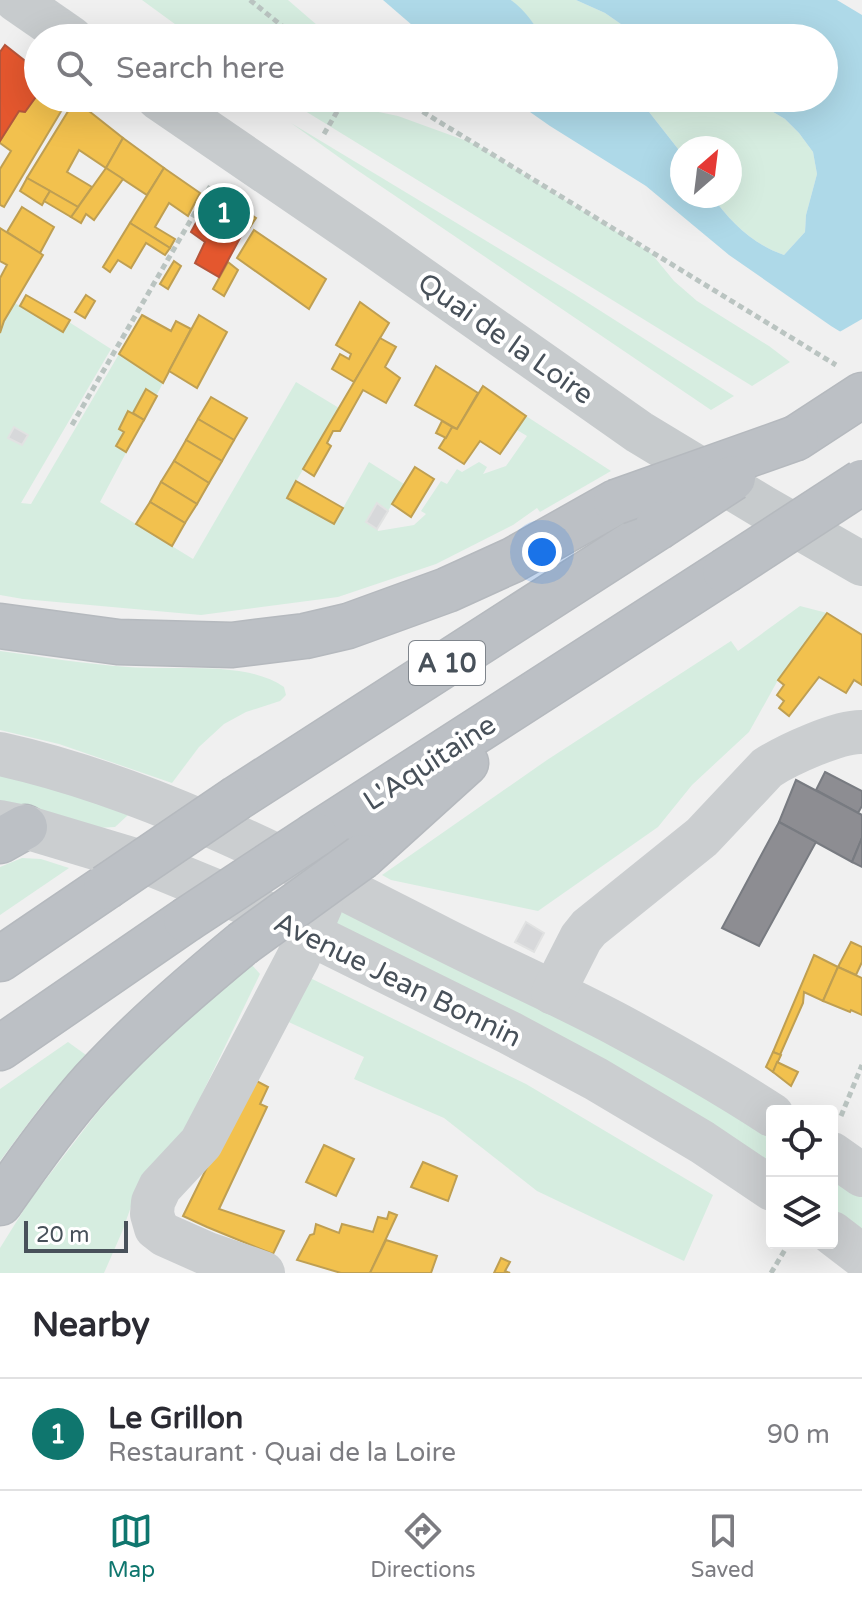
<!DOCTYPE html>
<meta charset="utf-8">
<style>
:root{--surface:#fff;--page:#f2f2f3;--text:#2b2b33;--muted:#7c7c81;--line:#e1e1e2;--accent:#0f766e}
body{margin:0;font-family:"Varela Round",sans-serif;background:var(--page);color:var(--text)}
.controls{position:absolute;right:24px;bottom:24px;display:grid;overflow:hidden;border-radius:8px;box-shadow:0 8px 32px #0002}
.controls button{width:72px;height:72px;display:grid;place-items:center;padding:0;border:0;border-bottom:2px solid var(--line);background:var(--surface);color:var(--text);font:40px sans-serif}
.compass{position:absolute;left:670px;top:136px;width:72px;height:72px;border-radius:50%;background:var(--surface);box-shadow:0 8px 32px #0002;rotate:28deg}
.scale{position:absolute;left:24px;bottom:20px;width:104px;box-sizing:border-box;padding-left:8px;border:4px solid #48515a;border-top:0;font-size:22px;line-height:28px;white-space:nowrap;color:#48515a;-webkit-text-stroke:6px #fff;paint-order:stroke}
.you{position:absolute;left:542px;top:552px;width:28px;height:28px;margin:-20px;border:6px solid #fff;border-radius:50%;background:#1a73e8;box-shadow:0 0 0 12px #1a73e833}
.badge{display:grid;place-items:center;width:52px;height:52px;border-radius:50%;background:var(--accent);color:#fff;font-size:26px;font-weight:700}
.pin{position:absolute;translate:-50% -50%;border:4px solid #fff;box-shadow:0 2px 8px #0006}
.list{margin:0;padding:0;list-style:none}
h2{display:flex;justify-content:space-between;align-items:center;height:104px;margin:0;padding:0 32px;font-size:34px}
h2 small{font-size:26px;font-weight:400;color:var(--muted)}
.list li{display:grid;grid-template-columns:52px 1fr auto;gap:24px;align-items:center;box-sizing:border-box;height:112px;padding:0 32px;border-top:2px solid var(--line)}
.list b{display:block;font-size:30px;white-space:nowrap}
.list p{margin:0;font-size:26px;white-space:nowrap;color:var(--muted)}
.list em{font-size:26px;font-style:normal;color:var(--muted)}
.icon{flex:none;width:44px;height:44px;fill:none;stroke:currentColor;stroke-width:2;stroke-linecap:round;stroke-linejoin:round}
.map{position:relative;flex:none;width:862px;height:1273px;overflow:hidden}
.search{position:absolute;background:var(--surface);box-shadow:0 8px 32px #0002;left:24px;right:24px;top:24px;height:88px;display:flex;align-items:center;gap:20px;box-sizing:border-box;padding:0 28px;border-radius:44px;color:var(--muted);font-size:30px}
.sheet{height:216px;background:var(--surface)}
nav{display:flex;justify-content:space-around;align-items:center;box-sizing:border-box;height:112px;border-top:2px solid var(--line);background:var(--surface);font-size:22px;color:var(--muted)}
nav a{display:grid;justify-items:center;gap:4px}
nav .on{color:var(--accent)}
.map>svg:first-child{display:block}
</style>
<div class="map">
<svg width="862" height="1273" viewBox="0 0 862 1273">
<rect width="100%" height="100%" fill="#f0f0f0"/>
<g fill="#d6ede0">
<polygon points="142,0 288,0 332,38 194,38"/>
<polygon points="511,0 576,0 605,13 641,38 543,38 532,22"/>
<polygon points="284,98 385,98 369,110 398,116 475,144 651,253 674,281 697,301 769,346 790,362 752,386"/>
<path d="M635,98H749L785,119L799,133L813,152L817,174L806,215L805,232L784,255C754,245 730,222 712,196H730V148H682V154L642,103Z"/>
<polygon points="291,123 574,294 734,396 711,410 354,168"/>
<polygon points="15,303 63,332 69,322 111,349 21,503 31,504 119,354 163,383 100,502 193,559 296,382 339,408 287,497 334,524 369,462 404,484 388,511 377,504 367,522 377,529 378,531 414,525 426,514 421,511 441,481 447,484 457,469 462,472 479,462 487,467 483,474 506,466 527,436 517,430 526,416 611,471 540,512 537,508 513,525 436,564 338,597 201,615 23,599 0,595 0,333 4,321"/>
<polygon points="800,606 827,613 778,680 749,732 692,785 658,827 538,911 391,880 382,875 547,760 731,641 738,651"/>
<path d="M0,651C43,657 85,664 128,667C174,671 246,660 284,687L286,695L280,701L246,712L224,724L199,747L172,783L59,744L0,730Z"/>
<polygon points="0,766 128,815 115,827 97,828 0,805"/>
<polygon points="22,858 41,859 69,868 0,915 0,867"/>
<polygon points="337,906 772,1120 772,1177 330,930"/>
<polygon points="252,965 260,974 202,1094 197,1115 133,1201 122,1232 104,1273 0,1273 0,1248 30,1200 96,1114 127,1078 173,1034 213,996"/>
<polygon points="302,974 526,1084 713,1195 684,1261 537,1191 444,1118 354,1079 364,1057 280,1018"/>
<polygon points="68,1042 86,1055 41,1106 0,1161 0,1089"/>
<polygon points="832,1157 862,1180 862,1239 832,1218"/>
</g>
<g fill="#aed9e8">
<path d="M383,0H511C525,10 534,24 543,38H427Z"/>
<path d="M576,0H837L862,15V345L831,326L729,255L646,186L550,126L510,98H634L642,103L682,154V196H712C730,222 754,245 784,255L805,232L806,215L817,174L813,152L799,133L785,119L749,98H824V38H641L605,13Z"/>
</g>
<polygon fill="#f0f0f0" points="862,319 862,349 836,334"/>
<g fill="#f2c14e" stroke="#bf9f52" stroke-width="2">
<polygon points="38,94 38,98 69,98 4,207 0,205 0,169 11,151 0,143 0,141 19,111 25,112"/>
<polygon points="75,100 123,138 106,168 79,150 67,172 92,187 78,207 27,178"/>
<polygon points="123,138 164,168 147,195 106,168"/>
<polygon points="106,168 123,179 94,220 86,214 81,223 71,217"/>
<polygon points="164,168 200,193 188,216 169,203 155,227 175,239 170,248 130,223"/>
<polygon points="27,178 50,191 42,205 20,191"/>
<polygon points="50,191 78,207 71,217 44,201"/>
<polygon points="215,191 256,218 250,227 209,199"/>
<polygon points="22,207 54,227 40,253 7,232"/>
<polygon points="130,223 170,248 165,255 146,243 131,268 118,260 110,272 103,267"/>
<polygon points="0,228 43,255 4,321 0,333 0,278 7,265 0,261"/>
<polygon points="254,230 326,279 309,309 237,258"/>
<polygon points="174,261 181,266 168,289 160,284"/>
<polygon points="228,262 238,270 224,296 213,289"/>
<polygon points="26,295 70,320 63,332 20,306"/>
<polygon points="86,295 95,301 85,318 75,312"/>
<polygon points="360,302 389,323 354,382 332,369 340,354 349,359 351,354 336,345"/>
<polygon points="142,315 171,331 176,321 191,329 163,383 119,354"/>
<polygon points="199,315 227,332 197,388 169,371"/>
<polygon points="380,338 396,347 385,367 400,378 386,403 363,390 340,431 333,431 327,443 331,446 314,476 303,469"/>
<polygon points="436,366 478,393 457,429 415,405"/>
<polygon points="483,386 526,416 500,454 480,441 464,464 439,448 452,427 457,429"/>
<polygon points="146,389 157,396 144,420 133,413"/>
<polygon points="211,397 247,418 234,440 198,419"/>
<polygon points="128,411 144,420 126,452 116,446 124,432 119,429"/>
<polygon points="198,419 234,440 222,461 186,440"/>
<polygon points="442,421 452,427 446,438 436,433"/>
<polygon points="186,440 222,461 209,483 174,461"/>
<polygon points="174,461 209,483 197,504 161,482"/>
<polygon points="415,467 434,479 411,517 392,504"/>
<polygon points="296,481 343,508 334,524 287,498"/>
<polygon points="161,482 197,504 185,523 150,502"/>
<polygon points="150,502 185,523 172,546 136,524"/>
<polygon points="827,613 862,635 862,685 854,680 846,693 819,677 789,716 779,708 784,701 777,695 784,685 778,680"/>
<polygon points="851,942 862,947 862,962 856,975 838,967"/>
<polygon points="814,955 838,967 823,1001 804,992 803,1003 780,1055 773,1052"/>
<polygon points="838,967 862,978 862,1015 851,1010 850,1012 823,1001"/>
<polygon points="773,1052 781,1055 773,1072 766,1067"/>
<polygon points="777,1062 798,1072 791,1086 773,1072"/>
<polygon points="251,1078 268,1087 260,1104 267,1107 219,1209 284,1231 273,1254 207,1227 183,1216"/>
<polygon points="324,1145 354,1159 336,1196 306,1182"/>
<polygon points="423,1162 457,1176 448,1201 411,1187"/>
<polygon points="389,1212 397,1215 370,1273 341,1273 297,1260 310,1235 314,1234 316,1224 339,1233 342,1224 373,1232 378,1217 387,1219"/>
<polygon points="386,1240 437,1256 431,1273 370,1273"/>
<polygon points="501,1258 510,1262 505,1271 510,1273 494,1273"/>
</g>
<g fill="#e4572e" stroke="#b5553b" stroke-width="2">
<polygon points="5,45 38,71 38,94 25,112 19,111 0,141 0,52"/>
<polygon points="209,199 247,225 219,277 195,263 205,242 191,232"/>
</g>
<g fill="#8d8d92" stroke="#787b81" stroke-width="2">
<polygon points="825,772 862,791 862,806 858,813 816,790"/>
<polygon points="796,780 862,815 862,838 852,862 779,822"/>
<polygon points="779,822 816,842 759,946 722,928"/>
<polygon points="862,838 862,867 852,862"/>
</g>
<g fill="#d7d8da" stroke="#e1e2e2" stroke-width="2">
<polygon points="14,427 28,435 22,445 8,438"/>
<polygon points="377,503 388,511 377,529 366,522"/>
<polygon points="526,922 544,933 534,952 515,942"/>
</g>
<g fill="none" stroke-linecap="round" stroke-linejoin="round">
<g stroke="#b5b9be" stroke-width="47">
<g id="highway">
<polyline points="796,438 862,395"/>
<polyline points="0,626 118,642 232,645 305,636 348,626 447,590 513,560 616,502"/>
<polyline points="237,798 657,528"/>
<polyline points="315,835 725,571"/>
<polyline points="0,841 25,827"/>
<polyline points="362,857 466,763"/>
<polyline points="0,959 106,887"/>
<polyline points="0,1048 186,920"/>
<path d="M0,1203C29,1161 59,1119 93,1081C139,1031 190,987 242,944"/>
</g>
</g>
<g stroke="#bac4c1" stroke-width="5" stroke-dasharray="6 4" stroke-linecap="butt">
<polyline points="250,0 297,38"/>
<polyline points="396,98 415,107 836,365"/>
<polyline points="324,134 345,98"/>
<polyline points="72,425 211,185"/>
<polyline points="841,1116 862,1065"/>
<polyline points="771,1273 789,1243"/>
</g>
<g stroke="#cbced0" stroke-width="44">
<path d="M0,754C154,788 301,867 441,938C500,968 562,995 620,1026C672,1054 723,1083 772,1115"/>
<polyline points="0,822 25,827 155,866 245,903 308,933 510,1033 596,1079 702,1142 772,1189"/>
<path d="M553,993L581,938L589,928L702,837L767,768C787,755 839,731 862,732"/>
<polyline points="832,1154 862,1175"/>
<polyline points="832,1233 862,1256"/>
<polyline points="263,1273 208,1254 165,1235 156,1228 152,1214 153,1202 160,1187 201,1143 298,958 321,905"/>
</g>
<g stroke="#c7cbcd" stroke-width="44">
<polyline points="16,0 71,38"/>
<polyline points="158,98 373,245 639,432 763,507 862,564"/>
</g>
<use href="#highway" stroke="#bcc0c5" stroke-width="44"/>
<g stroke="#b5b9be" stroke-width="47" stroke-linecap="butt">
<g id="highway-bridge">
<polyline points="616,502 796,438"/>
<polyline points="657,528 733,478"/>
<polyline points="725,571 862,482"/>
<polyline points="106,887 237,798"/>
<polyline points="186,920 315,835"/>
<polyline points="242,944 362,857"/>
</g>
</g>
<use href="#highway-bridge" stroke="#bcc0c5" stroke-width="44"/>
</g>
<g text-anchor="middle" stroke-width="8" stroke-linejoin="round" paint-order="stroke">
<rect fill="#fff" stroke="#7f858c" stroke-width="2" x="409" y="641" width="76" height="44" rx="6"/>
<g font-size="26" font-weight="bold" fill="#48515a">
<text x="447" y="672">A 10</text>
</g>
<g font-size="28" fill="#48515a" stroke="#fff">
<text transform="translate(506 338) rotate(35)" y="10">Quai de la Loire</text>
<text transform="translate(429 762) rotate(-33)" y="10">L'Aquitaine</text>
<text transform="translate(398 979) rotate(26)" y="10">Avenue Jean Bonnin</text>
</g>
</g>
</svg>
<div class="controls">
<button><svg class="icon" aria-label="locate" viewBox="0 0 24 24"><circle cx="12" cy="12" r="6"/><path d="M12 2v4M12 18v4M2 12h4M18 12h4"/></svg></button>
<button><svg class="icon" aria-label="layers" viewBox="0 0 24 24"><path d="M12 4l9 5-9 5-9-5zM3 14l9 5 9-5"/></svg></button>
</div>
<svg class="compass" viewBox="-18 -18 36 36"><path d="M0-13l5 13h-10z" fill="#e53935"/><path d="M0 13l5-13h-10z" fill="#7c7c81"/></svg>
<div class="scale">20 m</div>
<div class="you"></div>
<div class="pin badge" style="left:224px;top:213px">1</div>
<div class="search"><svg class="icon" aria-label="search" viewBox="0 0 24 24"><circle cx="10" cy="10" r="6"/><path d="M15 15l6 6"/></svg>Search here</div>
</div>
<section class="sheet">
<h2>Nearby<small></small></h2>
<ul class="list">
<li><span class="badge">1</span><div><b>Le Grillon</b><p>Restaurant · Quai de la Loire</p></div><em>90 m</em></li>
</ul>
</section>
<nav>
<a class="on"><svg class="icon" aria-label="map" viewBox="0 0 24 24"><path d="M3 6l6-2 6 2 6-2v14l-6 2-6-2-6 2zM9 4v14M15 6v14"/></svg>Map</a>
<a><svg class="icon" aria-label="directions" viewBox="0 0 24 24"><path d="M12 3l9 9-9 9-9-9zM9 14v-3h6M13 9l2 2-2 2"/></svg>Directions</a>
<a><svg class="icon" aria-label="saved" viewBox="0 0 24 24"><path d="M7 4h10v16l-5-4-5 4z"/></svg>Saved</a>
</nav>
